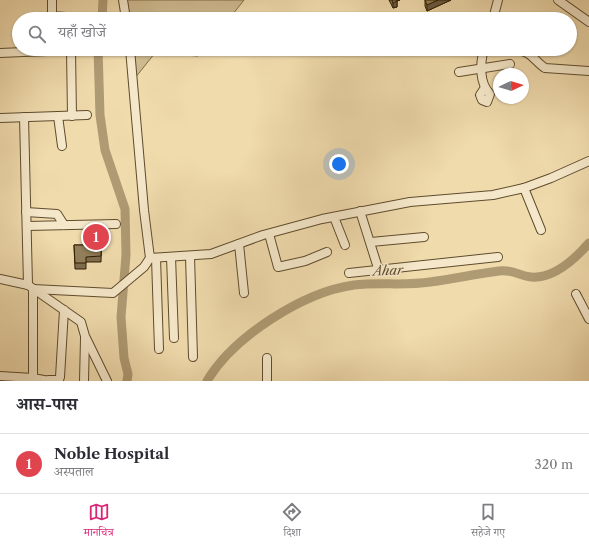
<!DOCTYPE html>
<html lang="hi">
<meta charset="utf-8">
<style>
:root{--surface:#fff;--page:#f2f2f3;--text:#2b2b33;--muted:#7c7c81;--line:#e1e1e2;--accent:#db2777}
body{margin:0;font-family:"Libre Caslon Text","Noto Serif Devanagari",serif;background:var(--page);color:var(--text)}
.compass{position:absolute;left:493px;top:68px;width:36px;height:36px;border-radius:50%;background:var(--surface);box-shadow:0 1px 3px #0004;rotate:86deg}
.you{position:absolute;left:339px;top:164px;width:14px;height:14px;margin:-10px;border:3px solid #fff;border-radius:50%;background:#1a73e8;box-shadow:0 0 0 6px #1a73e833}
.badge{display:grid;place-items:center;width:26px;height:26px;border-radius:50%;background:var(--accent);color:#fff;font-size:13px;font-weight:700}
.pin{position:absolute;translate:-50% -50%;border:2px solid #fff;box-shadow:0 1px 4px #0006}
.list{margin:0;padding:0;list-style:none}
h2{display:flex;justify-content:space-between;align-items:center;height:52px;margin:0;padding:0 16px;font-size:17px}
h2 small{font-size:13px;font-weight:400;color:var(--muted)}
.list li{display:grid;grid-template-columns:26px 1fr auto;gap:12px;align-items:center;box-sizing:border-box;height:60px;padding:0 16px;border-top:1px solid var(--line)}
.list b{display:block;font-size:15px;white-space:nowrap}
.list p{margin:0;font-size:13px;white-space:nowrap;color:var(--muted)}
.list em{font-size:13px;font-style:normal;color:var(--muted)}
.icon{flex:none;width:22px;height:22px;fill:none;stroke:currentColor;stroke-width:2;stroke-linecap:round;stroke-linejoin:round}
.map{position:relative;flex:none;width:589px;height:381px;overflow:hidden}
.search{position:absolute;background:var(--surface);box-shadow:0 1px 3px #0004;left:12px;right:12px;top:12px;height:44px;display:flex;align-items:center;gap:10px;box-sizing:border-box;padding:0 14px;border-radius:22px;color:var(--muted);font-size:15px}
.sheet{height:112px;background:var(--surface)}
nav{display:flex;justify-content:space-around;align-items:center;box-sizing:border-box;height:56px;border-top:1px solid var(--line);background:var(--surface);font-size:11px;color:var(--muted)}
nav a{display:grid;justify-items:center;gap:2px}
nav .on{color:var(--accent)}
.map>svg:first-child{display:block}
</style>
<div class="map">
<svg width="589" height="381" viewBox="0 0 589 381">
<rect width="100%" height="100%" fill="#f0dbad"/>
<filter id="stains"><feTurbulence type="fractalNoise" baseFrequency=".005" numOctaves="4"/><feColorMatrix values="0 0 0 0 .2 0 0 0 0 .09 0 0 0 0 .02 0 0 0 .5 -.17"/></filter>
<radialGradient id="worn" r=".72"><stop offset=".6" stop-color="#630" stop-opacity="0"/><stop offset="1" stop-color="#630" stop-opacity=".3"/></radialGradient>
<g fill="#cfbb90" stroke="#7f6c49">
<polygon points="127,0 244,0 229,19 129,19"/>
<polygon points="132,49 204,49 198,56 155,53 135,78"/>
</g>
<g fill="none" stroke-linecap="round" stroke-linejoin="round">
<g stroke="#ae9a73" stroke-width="9">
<polyline points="102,19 103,0"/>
<polyline points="98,49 100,115 105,150 125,209 126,255 121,317 124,358 128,374 127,381"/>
<path d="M207,381C233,337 303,292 354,285C379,282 405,286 430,282C453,279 475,274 499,271C514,269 519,276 531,277C554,279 575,259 589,243"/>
</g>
<g stroke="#5f4c2d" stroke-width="10">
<g id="minor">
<polyline points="52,0 52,16 80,18"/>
<polyline points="123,0 126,19"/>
<polyline points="558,0 589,22"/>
<polyline points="493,19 498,0"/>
<polyline points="130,49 144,210 150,258 211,254 263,235 322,219 410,202 493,195 524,188 551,178 589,161"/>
<path d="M484,49C480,63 479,83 490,94L487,102L482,100L480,95L484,89"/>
<path d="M506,49C512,51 520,50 525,52C533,55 537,63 545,68L589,71"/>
<polyline points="0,53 71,50 72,116"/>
<polyline points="459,72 510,64"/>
<polyline points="58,116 62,146"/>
<polyline points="24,117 28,285"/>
<polyline points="0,118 87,115"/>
<polyline points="524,188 541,230"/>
<polyline points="360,211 378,268"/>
<polyline points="26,212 57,214 64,225"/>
<polyline points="334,217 345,245"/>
<polyline points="27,226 116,224"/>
<polyline points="269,234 278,267 305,261 327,252"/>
<polyline points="371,242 424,237"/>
<polyline points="239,244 244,293"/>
<polyline points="190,256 193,357"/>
<polyline points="171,257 174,338"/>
<polyline points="156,258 159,349"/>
<polyline points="349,273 498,257"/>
<polyline points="0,279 28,285 81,322 85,336 107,381"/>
<polyline points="576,294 589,319"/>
<polyline points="267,358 267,381"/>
<polyline points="0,376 33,378"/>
<polyline points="49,380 59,380 60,377 64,310"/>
<polyline points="49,381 33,378 33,289 113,293 144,267 150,258"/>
<polyline points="84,381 85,338"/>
</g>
</g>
<use href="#minor" stroke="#f5e8ca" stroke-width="8"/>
</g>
<g fill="#7e6d4e" stroke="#2f1c02">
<polygon points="389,0 400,0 397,1 397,7 393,8"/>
<polygon points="425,0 451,0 427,11 425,6"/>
<polygon points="90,225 102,226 101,262 86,262 86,269 75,269 74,245 94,245 90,230"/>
</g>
<g fill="#675940" stroke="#2f1c02">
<polygon points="395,0 400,0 397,1 397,7 393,8 393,3"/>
<polygon points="438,0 451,0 427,11 427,5"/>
</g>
<g fill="#937f5b" stroke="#2f1c02">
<polygon points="392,0 397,0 397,1 393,3"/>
<polygon points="425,0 438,0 427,5"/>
<polygon points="90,225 102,226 101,256 86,257 86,263 75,263 74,245 95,245"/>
</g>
<g text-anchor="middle" stroke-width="3" stroke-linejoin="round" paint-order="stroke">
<g font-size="13" font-style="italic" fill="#624e2f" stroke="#f5e8ca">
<text transform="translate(388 270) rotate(-2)" y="5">Ahar</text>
</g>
</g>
<rect width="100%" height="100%" filter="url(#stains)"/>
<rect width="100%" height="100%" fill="url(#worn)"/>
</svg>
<svg class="compass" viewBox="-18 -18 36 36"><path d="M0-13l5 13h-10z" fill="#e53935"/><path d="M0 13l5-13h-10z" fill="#7c7c81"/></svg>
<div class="you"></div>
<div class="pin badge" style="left:96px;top:237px;background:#e0444e">1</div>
<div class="search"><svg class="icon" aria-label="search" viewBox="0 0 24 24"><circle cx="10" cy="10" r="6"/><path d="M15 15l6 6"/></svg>यहाँ खोजें</div>
</div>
<section class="sheet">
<h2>आस-पास<small></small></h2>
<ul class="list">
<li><span class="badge" style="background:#e0444e">1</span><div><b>Noble Hospital</b><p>अस्पताल</p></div><em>320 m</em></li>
</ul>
</section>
<nav>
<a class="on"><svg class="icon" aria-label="map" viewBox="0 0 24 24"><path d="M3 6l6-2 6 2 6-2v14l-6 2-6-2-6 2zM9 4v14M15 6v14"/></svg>मानचित्र</a>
<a><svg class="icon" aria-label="directions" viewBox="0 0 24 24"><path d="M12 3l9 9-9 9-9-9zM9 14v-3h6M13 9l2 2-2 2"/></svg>दिशा</a>
<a><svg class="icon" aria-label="saved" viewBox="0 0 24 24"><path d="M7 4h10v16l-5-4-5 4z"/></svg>सहेजे गए</a>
</nav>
